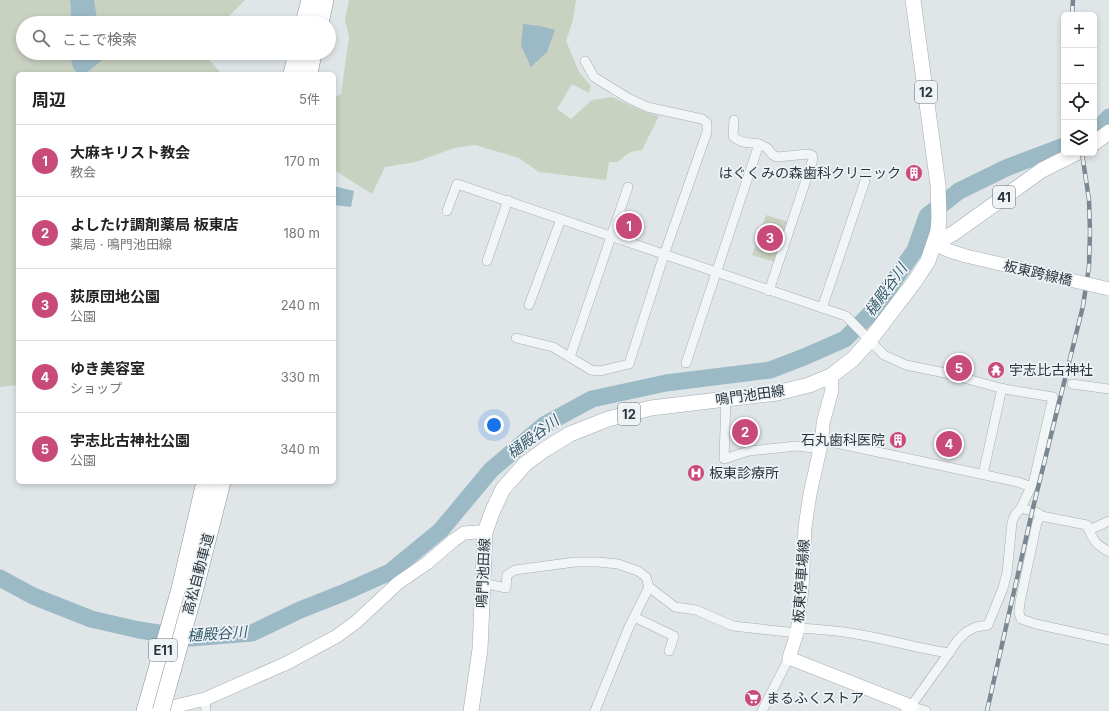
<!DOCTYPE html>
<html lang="ja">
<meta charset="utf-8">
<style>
:root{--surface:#fff;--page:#f2f2f2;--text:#222;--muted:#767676;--line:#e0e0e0;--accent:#c84a78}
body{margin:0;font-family:Inter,"Noto Sans JP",sans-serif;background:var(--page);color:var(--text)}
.controls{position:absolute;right:12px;top:12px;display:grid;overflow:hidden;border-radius:6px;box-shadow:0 2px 6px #0003}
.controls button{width:36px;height:36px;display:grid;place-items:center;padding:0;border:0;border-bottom:1px solid var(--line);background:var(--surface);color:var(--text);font:20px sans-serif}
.you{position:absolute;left:494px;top:425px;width:14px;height:14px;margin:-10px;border:3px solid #fff;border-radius:50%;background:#1a73e8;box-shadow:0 0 0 6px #1a73e833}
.badge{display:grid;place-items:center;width:26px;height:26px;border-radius:50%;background:var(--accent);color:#fff;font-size:13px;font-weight:700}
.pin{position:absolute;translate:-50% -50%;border:2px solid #fff;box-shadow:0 1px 4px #0006}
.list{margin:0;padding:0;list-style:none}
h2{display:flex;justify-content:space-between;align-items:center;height:52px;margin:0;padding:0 16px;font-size:17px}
h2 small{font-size:13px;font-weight:400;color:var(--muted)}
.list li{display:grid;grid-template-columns:26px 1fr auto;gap:12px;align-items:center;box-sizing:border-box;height:72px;padding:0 16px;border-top:1px solid var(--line)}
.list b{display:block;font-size:15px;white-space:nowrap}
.list p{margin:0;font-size:13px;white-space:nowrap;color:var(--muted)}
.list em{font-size:13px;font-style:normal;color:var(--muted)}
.icon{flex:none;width:22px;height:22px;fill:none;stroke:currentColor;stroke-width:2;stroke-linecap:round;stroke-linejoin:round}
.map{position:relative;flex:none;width:1109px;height:711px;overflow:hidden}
.search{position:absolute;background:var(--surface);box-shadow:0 2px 6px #0003;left:16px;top:16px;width:320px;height:44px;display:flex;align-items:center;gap:10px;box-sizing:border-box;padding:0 14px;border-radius:22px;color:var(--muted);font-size:15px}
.panel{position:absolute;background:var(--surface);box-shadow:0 2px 6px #0003;left:16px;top:72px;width:320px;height:412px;border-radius:6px}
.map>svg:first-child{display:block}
</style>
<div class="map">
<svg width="1109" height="711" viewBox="0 0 1109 711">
<rect width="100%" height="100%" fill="#e0e5e8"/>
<g fill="#c9d1c1">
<polygon points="0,0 70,0 71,13 68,23 23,23 23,53 69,53 73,68 78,74 18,74 18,385 0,387"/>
<polygon points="94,0 245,0 222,23 98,23"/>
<path d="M349,0H576L573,20L566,41L579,72L591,86L589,93L572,84L557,109L571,119L592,100L612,97L640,110L659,116L642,150C631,150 625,155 618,162H609L606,180L539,172L519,158L475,145L454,148L416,162L385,167L372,194L334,170V98L341,94L349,37L345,19Z"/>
<polygon points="106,53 203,53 222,74 85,74 106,56"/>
<polygon points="766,215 789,222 775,262 752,255"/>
</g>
<g fill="#9cbac6">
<polygon points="70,0 94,0 98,23 68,23 71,13"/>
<polygon points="523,24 540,26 555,30 547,52 531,67 521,46"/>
<polygon points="69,53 106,53 107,56 85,74 78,74 73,68"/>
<polygon points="334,186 354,191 351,207 334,205"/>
</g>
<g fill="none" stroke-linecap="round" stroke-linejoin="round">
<g stroke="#9cbac6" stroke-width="17">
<polyline points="1094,132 1097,130 1109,117"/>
<polyline points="0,578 33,596 91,619 139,630 191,638 252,633 300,610 343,593 390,572 441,530 491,470 544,425 592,399 666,383 770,370 804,357 845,339 873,311 915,250 927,216 959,191 1006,168 1064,146"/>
</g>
<g stroke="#a5adb2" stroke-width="10">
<g id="street">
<polyline points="759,144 767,148 773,155 777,157 808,154 812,155 813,159 769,291"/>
<polyline points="447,211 457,184 846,316 884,355 906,365 945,373 1004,389 1053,397 1034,480 1031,487"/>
<polyline points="487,261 508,200"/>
<polyline points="529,305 561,219"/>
<polyline points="822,308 865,181"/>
<polyline points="516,338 553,347 591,370 600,371 629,364 664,255 707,132 707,123 702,119 647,107 628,98 594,77 585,61"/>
<polyline points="570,357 628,187"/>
<path d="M686,363L759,144C749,142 740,144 733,136L734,120"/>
<polyline points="1072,384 1109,389"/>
<polyline points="726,399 724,459 749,451 797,446 821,449"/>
<polyline points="822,440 1018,482 1031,487 1021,508 1015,515 1012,522 1007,573 1003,588 988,625 976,627 966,632 957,641 949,653 911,706 905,711"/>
<polyline points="983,474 1002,388"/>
<path d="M1021,508L1038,513L1041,516L1087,525C1093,540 1094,543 1109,552"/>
<polyline points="1041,516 1037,522 1020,602 1019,612 1021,619 1036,624 1109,640"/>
<polyline points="1089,530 1109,521"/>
<polyline points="482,583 506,588 507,575 515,570 575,562 598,562 618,564 638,571 646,577 649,587 675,607 696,610 733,626 797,633"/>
<polyline points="634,617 674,636 669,651"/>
<path d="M798,628C815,629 832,630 850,633C883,638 916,648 949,653"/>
<polyline points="205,699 206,711"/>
<polyline points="911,706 926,711"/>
<polyline points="595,711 629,627 649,587"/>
<polyline points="762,711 789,658"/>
</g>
</g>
<g stroke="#a5adb2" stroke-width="14">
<g id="secondary">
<polyline points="934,244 950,251 966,256"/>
<polyline points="831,376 832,390 823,423 822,440 810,494 805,527 802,588 797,633 789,658 911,706"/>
<polyline points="156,711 205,699 287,663 337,636 356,622 398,583 427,563 454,540 464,533 477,532 485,532"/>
</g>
</g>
<g stroke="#9facb3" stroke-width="16">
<g id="primary">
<polyline points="1094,143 1109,132"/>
<polyline points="934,244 954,233 1042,170 1076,153"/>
<polyline points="471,711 480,649 485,532 493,510 503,489 525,464 544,450 570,434 608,419 651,408 777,393 809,385 831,376 853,359 870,340 915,281 928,261 938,231 939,217 938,185 913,0"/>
</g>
</g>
<g stroke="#88959e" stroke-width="18">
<g id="highway">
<polyline points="304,23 310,0"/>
<polyline points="320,23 325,0"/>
<polyline points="292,74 297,53"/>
<polyline points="309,74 313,53"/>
<polyline points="194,592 222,482"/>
<polyline points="145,711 180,589 205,482"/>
</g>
</g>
<use href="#street" stroke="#f2f5f6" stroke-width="9"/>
<use href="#secondary" stroke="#fff" stroke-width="13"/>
<use href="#primary" stroke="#fff" stroke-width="15"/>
<use href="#highway" stroke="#fff" stroke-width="17"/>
<g stroke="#7a8791" stroke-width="4.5">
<g id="rail">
<polyline points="1072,15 1073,0"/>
<polyline points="987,711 1032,512 1083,306 1089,266 1090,232 1089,200 1082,153"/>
</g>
</g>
<use href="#rail" stroke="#eff3f6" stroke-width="3" stroke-dasharray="9" stroke-linecap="butt"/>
<g stroke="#a5adb2" stroke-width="14" stroke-linecap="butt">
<polyline id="secondary-bridge" points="966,256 1109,289"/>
</g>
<g stroke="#88959e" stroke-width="18" stroke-linecap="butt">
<polyline id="highway-bridge" points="161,711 194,592"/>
</g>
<use href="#secondary-bridge" stroke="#fff" stroke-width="13"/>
<use href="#highway-bridge" stroke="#fff" stroke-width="17"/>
</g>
<defs>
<g id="building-disc" transform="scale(0.9)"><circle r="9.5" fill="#c84a78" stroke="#eff3f6"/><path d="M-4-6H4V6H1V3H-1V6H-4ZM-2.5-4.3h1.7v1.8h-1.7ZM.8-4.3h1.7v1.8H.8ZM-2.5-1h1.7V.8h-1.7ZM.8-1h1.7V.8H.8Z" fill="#fff"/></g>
<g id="temple-disc" transform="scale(0.9)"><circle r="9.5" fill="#c84a78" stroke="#eff3f6"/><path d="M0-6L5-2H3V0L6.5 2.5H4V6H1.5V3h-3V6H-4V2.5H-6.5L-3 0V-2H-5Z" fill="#fff"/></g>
<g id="hospital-disc" transform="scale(0.9)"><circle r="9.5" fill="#c84a78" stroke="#eff3f6"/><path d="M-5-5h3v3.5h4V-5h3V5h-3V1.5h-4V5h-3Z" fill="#fff"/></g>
<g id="supermarket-disc" transform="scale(0.9)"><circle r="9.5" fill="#c84a78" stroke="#eff3f6"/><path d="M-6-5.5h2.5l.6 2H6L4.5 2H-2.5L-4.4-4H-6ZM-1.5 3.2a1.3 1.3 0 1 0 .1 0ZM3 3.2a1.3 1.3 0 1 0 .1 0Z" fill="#fff"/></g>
</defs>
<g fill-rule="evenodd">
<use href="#building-disc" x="914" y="173"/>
<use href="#temple-disc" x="996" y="370"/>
<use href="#building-disc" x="898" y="440"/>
<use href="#hospital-disc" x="696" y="473"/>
<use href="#supermarket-disc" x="753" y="698"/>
</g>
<g text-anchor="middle" stroke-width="3.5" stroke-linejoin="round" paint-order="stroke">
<g fill="#eff3f6" stroke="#646f75" stroke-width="1">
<rect x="915" y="81" width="22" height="22" rx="3"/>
<rect x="993" y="186" width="22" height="22" rx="3"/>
<rect x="618" y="403" width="22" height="22" rx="3"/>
<rect x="149" y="639" width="28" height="22" rx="3"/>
</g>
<g font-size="13" font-weight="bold" fill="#29363e">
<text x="926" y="97">12</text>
<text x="1004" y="202">41</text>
<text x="629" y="419">12</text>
<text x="163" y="655">E11</text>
</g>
<g font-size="14" fill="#29363e" stroke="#eff3f6" text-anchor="start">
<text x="901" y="178" text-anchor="end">はぐくみの森歯科クリニック</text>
<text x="1009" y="375">宇志比古神社</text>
<text x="885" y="445" text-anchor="end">石丸歯科医院</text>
<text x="709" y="478">板東診療所</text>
<text x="766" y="703">まるふくストア</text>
</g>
<g font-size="14" fill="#29363e" stroke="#eff3f6">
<text transform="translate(1038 273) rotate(13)" y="5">板東跨線橋</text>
<text transform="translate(750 395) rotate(-8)" y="5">鳴門池田線</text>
<text transform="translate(483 573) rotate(-87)" y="5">鳴門池田線</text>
<text transform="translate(198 574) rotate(-75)" y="5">高松自動車道</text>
<text transform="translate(801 581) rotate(-86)" y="5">板東停車場線</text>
</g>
<g font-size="15" font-style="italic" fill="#355d70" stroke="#eff3f6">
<text transform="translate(886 290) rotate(-54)" y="5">樋殿谷川</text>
<text transform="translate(533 437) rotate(-37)" y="5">樋殿谷川</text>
<text transform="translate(217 634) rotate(-4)" y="5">樋殿谷川</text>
</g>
</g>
</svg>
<div class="controls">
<button>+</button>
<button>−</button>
<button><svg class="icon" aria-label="locate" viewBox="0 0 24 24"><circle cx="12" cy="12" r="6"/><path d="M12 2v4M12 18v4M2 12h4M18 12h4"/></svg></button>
<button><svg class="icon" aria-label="layers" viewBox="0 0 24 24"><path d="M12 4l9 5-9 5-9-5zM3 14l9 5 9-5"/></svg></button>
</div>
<div class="you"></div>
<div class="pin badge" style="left:629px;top:226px">1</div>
<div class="pin badge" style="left:745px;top:432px">2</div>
<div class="pin badge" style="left:770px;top:238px">3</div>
<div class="pin badge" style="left:949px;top:444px">4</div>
<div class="pin badge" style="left:959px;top:368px">5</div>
<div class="search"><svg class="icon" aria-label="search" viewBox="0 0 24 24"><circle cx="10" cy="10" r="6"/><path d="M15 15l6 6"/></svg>ここで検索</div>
<section class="panel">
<h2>周辺<small>5件</small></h2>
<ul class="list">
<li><span class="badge">1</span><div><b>大麻キリスト教会</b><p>教会</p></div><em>170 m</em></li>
<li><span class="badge">2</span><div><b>よしたけ調剤薬局 板東店</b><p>薬局 · 鳴門池田線</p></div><em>180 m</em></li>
<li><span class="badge">3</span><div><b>荻原団地公園</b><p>公園</p></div><em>240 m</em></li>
<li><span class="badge">4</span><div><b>ゆき美容室</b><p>ショップ</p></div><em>330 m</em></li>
<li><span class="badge">5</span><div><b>宇志比古神社公園</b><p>公園</p></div><em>340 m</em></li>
</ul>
</section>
</div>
